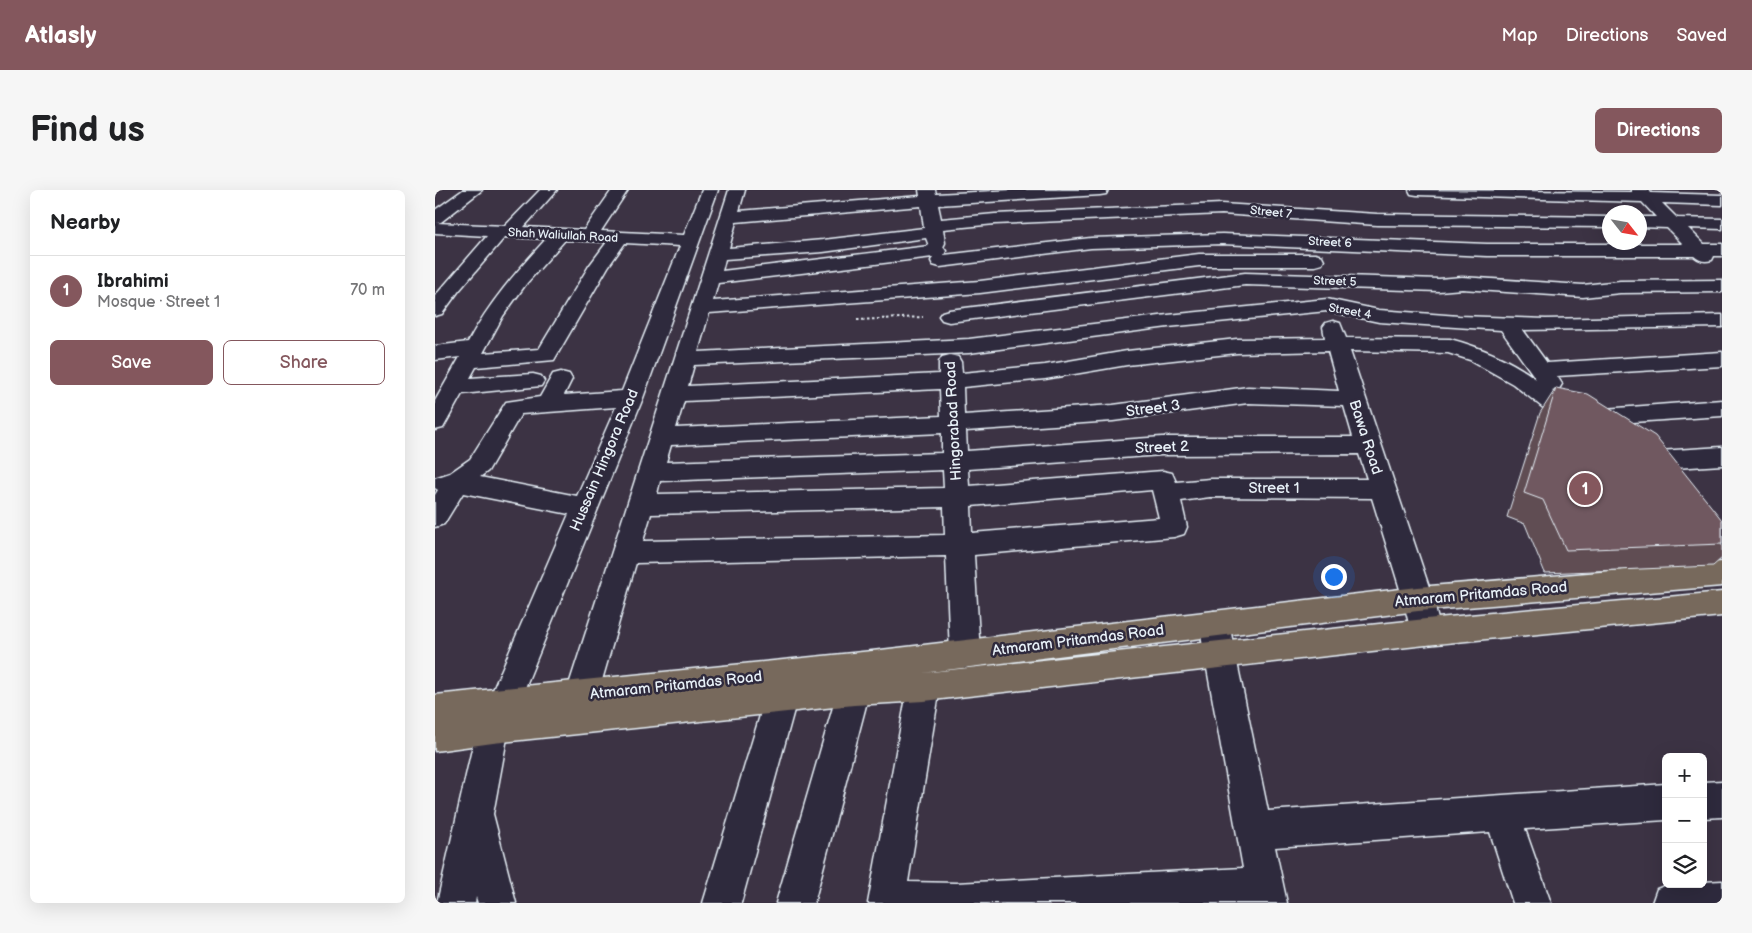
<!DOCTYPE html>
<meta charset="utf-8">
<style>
:root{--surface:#fff;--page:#f6f6f6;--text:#202124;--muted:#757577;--line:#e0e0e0;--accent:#84575d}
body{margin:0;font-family:"Balsamiq Sans",sans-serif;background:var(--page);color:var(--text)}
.controls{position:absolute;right:15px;bottom:15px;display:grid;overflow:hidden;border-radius:8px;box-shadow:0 5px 20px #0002}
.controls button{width:45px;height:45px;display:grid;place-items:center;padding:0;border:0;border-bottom:1px solid var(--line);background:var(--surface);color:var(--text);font:25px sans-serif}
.compass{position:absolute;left:1167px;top:15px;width:45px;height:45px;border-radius:50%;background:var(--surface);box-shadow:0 5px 20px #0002;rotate:121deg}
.you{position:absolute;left:898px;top:386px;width:18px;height:18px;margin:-12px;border:4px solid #fff;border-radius:50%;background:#1a73e8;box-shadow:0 0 0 8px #1a73e833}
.badge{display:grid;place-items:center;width:32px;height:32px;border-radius:50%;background:var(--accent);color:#fff;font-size:16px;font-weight:700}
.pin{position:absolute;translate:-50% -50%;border:2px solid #fff;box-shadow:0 1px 5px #0006}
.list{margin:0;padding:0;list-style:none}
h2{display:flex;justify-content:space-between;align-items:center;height:65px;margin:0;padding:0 20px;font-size:21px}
h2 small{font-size:16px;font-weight:400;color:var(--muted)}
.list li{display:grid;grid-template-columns:32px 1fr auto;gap:15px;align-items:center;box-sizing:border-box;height:70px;padding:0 20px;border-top:1px solid var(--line)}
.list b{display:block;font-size:19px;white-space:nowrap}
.list p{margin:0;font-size:16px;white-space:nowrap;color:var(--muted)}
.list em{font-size:16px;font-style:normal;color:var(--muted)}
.actions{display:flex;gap:10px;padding:15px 20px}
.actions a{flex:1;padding:11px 0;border:1px solid var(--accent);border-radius:8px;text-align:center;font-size:18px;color:var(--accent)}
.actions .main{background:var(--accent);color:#fff}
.icon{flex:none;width:28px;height:28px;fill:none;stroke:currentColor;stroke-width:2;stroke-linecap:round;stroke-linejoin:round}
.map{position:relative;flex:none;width:1287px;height:713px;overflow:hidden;border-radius:8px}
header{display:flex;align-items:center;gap:30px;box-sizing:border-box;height:70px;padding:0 25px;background:var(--accent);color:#fff}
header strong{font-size:24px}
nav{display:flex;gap:28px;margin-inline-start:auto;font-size:18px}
.intro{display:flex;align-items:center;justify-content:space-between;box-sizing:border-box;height:120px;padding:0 30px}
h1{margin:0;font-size:35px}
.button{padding:12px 22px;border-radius:8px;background:var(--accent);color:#fff;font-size:18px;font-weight:700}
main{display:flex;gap:30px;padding:0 30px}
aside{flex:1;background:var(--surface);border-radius:8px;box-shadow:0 5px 20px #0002}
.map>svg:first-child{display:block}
</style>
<header>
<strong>Atlasly</strong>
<nav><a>Map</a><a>Directions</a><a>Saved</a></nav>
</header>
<div class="intro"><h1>Find us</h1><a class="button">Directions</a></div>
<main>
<aside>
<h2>Nearby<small></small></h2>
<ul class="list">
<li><span class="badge">1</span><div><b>Ibrahimi</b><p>Mosque · Street 1</p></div><em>70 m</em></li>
</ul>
<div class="actions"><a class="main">Save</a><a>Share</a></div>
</aside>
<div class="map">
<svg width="1287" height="713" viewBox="0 0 1287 713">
<rect width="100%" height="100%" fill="#3c3344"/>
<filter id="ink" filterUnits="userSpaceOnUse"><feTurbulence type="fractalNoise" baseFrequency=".02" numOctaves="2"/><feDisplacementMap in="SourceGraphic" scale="10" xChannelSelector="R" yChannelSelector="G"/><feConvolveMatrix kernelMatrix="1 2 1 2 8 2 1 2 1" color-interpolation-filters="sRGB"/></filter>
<g filter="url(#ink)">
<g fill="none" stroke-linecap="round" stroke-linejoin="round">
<g stroke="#e8f1f8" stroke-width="3">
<g id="minor">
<path d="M28,0H47L6,32L2,33L70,36L105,0H122L89,37L149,40L177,0H193L166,41L249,45L267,0H283L208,208L74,537L58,624L81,713H43L41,707L40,713H2L42,537L134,324L28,303L9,334L0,337V305L3,300L0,298V288L15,283L35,269L71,212L105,207L118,184L126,182L134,184L137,189L129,205L187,201L245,56L190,53L173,77L119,170L41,177L35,188L98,184L106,186L109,191L106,196L27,204L8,238L0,240V211L25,167L0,170V156L33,152C54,113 81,82 111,49L70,47L23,102L7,124L0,126V106L52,46L0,43V20ZM130,50L172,52L154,76L104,159L48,163L68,126L91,94ZM181,217L142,306L45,287L53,281L86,224Z"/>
<path d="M294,0H310L304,21L485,6L484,0H500L501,4L578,0H673L671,4L665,5L503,15L506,29L560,24L787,14L942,24L1174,27V37L942,35L787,24L560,34L508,39L510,53L508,57L511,61L509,65L656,48L787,44L1052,54H1248L1232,38L1204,37V27H1221L1207,12L982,5L976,4L974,0L1197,2V0H1214L1216,3L1287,5V15L1227,13L1242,28L1287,29V39L1253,38L1269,54H1287V66H1279L1277,70C1269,72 1265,71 1259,66H1052L787,54L656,58L505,77L498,75L496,71L498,67L283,93L278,111L545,91L764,64H880L887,66L889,70L887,74L880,76H764L545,103L274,123L263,162L534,149L733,125L892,109L944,120L1024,126L1111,129L1287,125V137L1088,140L1112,173L1287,162V176L1122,186L1127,194L1124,199L1117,201L1143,221L1287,210V226L1154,235L1151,239L1143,241L1135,239L1078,194L1035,170L1013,163L915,161L998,409L1006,442L1002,451L991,455L980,451L976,442L968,409L937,308L775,307L746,311L752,337L749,344L739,347L539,365L545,464L541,474L530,478L519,474L515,464L511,366L201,373L163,504L158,514L147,519L136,514L131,504ZM486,16L489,38L388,50L294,58L301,32ZM491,48L494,56L287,81L290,69L388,62ZM892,121L944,132L1066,140L1101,189C1076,170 1045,157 1015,149L911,148L905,133L898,131L891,133L888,137L890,148L802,149L692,161L610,175L527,183L526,172L523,167L515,165L507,167L504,172V184L253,196L259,175L534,163L733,137ZM893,161L904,201L813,197L678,215L529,225L528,197L610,189L692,175L802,163ZM505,199L506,226L241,238L249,211ZM813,213L909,216L918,247H727L532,261L531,241L678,231ZM507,243V263L231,272L236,255ZM924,264L932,289H775L741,292L737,283L728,281L534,296L533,279L727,265ZM508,280L509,298L222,304L225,291ZM717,300L724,328L537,343L536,316ZM509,317L510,345L208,351L216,324Z"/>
<polygon points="810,83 1004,89 1027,87 1148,95 1185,91 1287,90 1287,102 1185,103 1148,107 1027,99 1004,101 810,95 514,132 507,130 504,126 507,122 514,120"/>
<polygon points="1287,257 1287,275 1208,280 1199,277 1196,271 1199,265 1208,262"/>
<polygon points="779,421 790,425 794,434 833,621 1231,594 1231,630 1090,639 1116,713 1078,713 1055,642 840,657 852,713 433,713 473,497 478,487 489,483 500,487 505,497 473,692 521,693 808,678 764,434 768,425"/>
<polygon points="419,485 430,490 435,500 379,713 341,713 403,500 408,490"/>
<polygon points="346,494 357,499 362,509 306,713 268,713 330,509 335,499"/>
<polygon points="1287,591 1287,627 1268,628 1268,592"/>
<polygon points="1287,691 1287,713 1217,713 1222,699 1235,694 1268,694 1268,692"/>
</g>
</g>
<g stroke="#e8f1f8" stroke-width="3">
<polygon id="major" points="1287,372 1287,396 983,421 487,483 991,429 1287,402 1287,426 991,455 489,511 419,515 58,553 0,561 0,505 437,461 983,397"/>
</g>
<polyline stroke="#e8f1f8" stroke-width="2" stroke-dasharray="2.5 2.5" stroke-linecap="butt" points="422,130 488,127"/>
<use href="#minor" fill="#2f2a3d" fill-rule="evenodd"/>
<use href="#major" fill="#77695c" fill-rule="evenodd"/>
</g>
<polygon fill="#604d53" stroke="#e8f1f8" points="1121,198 1287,330 1287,368 1278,376 1110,383 1090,334 1072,327 1105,223"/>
<polygon fill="#705961" stroke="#e8f1f8" points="1121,198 1153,204 1220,246 1287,330 1287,354 1131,360 1108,310 1089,303"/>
</g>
<g text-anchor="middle" stroke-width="5" stroke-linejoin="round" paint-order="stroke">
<g font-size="12" fill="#e8f1f8" stroke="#2f2a3d">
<text transform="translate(836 22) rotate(6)" y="4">Street 7</text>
<text transform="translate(128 45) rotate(3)" y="4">Shah Waliullah Road</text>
<text transform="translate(895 52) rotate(3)" y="4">Street 6</text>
<text transform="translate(900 91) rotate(2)" y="4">Street 5</text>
<text transform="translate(915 121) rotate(10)" y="4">Street 4</text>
</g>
<g font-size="15" fill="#e8f1f8" stroke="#2f2a3d">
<text transform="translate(718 218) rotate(-7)" y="5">Street 3</text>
<text transform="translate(518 231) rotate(-93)" y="5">Hingorabad Road</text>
<text transform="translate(931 247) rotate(72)" y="5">Bawa Road</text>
<text transform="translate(727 257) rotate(-2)" y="5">Street 2</text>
<text transform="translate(169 270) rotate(-67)" y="5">Hussain Hingora Road</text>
<text x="839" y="303">Street 1</text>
<text transform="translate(1046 404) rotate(-5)" y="5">Atmaram Pritamdas Road</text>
<text transform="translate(643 450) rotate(-7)" y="5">Atmaram Pritamdas Road</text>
<text transform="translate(241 495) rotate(-6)" y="5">Atmaram Pritamdas Road</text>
</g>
</g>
</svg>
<div class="controls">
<button>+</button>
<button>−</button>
<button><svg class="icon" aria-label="layers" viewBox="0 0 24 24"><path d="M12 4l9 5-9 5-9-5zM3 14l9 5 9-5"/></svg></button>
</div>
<svg class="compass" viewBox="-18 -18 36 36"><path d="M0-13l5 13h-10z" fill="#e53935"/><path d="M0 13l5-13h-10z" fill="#757577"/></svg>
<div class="you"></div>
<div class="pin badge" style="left:1150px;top:299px">1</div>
</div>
</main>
